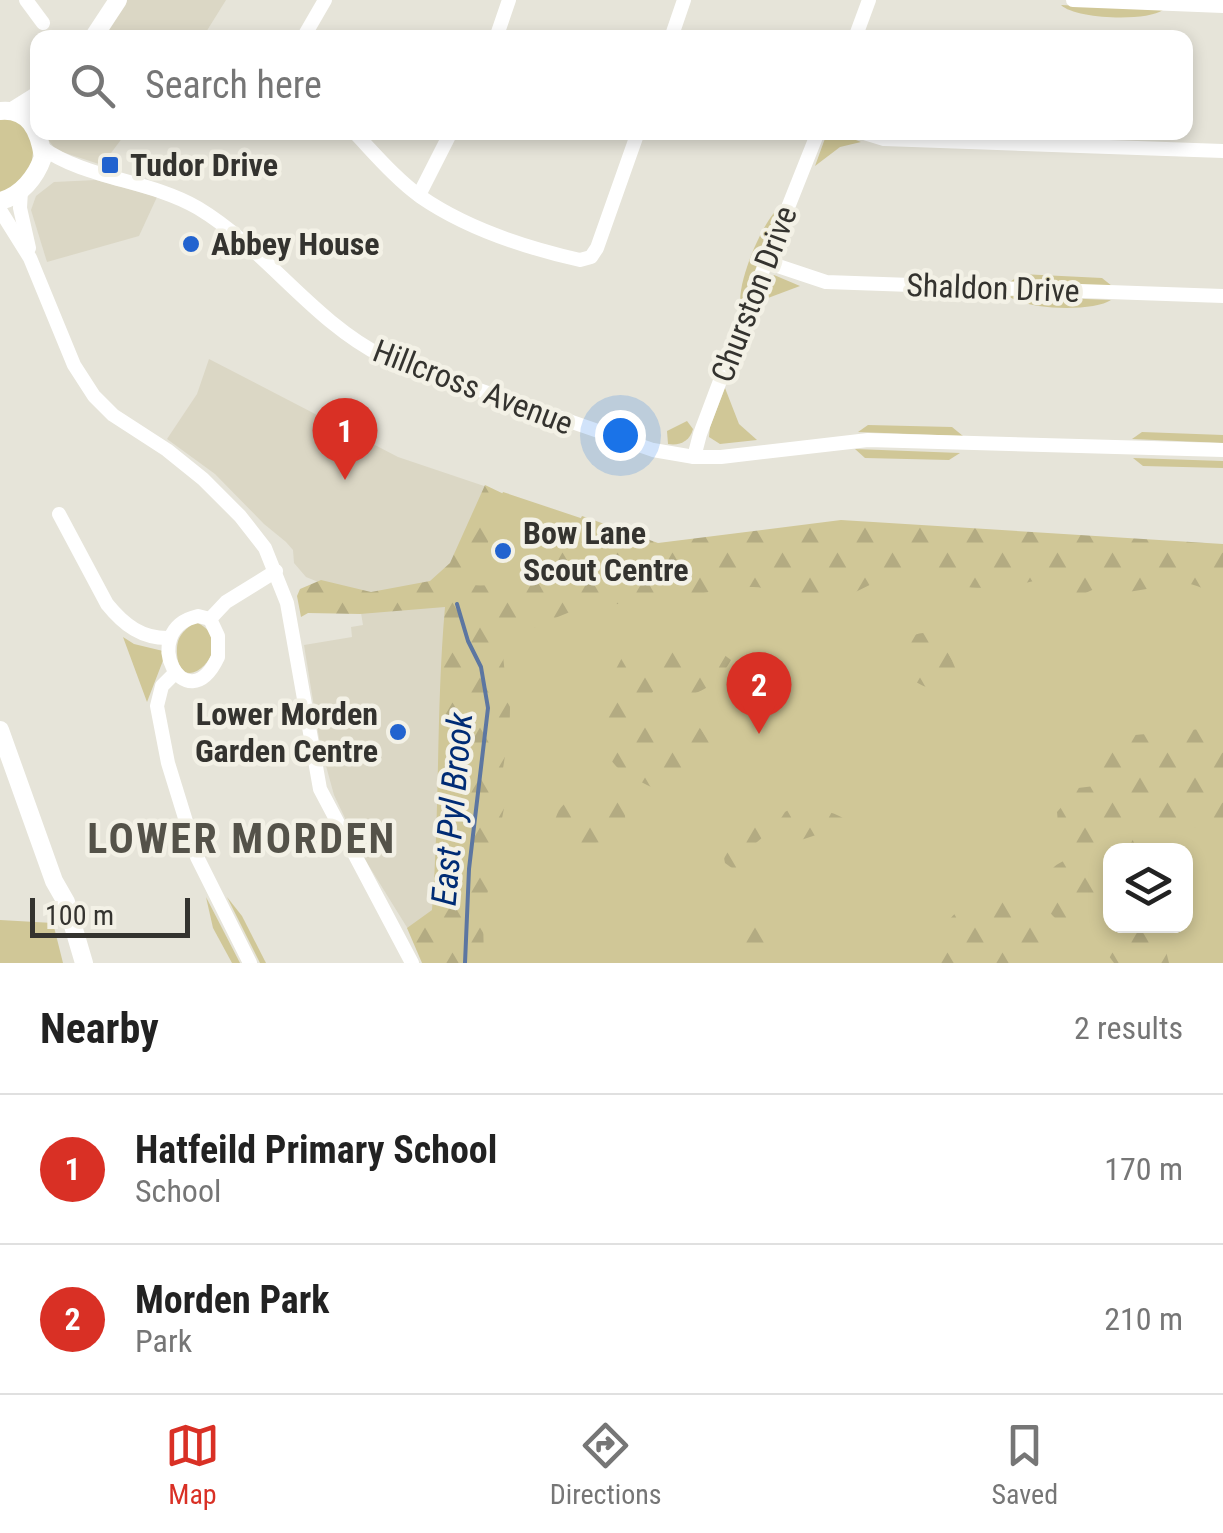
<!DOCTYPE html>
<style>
:root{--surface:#fff;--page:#f2f2f2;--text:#222;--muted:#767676;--line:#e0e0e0;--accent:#d93025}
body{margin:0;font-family:"Roboto Condensed",sans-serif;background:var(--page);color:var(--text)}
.controls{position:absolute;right:30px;bottom:30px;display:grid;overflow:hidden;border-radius:20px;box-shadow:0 5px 15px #0003}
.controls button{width:90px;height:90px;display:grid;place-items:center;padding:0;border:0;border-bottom:2px solid var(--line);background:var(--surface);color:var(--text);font:50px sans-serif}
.scale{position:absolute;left:30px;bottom:25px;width:160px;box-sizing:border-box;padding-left:10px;border:5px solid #34332f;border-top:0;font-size:28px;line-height:35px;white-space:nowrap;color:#34332f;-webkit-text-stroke:8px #f3f1e6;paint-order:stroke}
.you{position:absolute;left:620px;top:435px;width:35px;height:35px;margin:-25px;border:8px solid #fff;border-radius:50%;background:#1a73e8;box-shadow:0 0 0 15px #1a73e833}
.badge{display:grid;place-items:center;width:65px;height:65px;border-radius:50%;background:var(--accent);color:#fff;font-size:32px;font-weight:700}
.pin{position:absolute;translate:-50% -82px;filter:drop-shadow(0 2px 5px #0008)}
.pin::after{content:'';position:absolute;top:52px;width:35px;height:30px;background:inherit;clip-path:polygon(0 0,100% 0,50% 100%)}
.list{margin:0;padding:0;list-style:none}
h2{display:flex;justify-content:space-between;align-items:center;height:130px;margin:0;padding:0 40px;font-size:42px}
h2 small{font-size:32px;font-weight:400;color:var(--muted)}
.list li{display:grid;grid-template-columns:65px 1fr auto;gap:30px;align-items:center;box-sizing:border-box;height:150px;padding:0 40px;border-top:2px solid var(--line)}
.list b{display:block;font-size:38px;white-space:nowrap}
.list p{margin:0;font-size:32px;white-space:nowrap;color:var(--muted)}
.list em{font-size:32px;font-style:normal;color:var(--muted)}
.icon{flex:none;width:55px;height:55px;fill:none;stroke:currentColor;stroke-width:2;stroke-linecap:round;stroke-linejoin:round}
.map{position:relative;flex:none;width:1223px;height:963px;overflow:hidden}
.search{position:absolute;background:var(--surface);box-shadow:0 5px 15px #0003;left:30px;right:30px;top:30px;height:110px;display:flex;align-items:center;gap:25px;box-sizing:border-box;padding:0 35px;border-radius:20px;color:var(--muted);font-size:38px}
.sheet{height:430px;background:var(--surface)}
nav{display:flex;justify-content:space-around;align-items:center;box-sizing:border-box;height:140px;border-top:2px solid var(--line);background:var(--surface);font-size:28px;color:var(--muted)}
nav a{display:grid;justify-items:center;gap:5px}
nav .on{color:var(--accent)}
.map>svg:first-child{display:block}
</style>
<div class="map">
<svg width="1223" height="963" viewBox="0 0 1223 963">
<defs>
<pattern id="forest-firs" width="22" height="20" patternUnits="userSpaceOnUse" patternTransform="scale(2.5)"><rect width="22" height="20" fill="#d0c797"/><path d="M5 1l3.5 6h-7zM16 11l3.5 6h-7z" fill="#b3ab82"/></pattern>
</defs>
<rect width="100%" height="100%" fill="#e6e4d9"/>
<g fill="#dbd7c5">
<polygon points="127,0 226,0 203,37 103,38"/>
<polygon points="43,133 126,133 102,165 56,150"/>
<polygon points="96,180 157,197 139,236 47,262 31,210 36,196 54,182"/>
<polygon points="209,359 398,457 493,489 455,583 364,594 333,588 306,577 294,563 293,550 286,542 264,524 215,474 167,439 197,394"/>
<polygon points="446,605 440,834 433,911 408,929 364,858 334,795 320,744 304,645 352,637 351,627 363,625 361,613"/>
</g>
<g fill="#d0c797" fill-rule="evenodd">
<path d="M1061,5L1163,10C1146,22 1075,19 1061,5Z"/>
<path d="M13,118C47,141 34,180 0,196V119Z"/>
<polygon points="827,133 838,133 861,142 840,147 815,166"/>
<path d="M779,208L741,307C735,287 762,221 779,208Z"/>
<polygon points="1021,274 1102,278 1112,286 1010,282"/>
<polygon points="774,275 800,286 760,301"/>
<path d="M1009,296L1111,300C1094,312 1024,310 1009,296Z"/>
<polygon points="725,388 739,424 757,440 720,444 709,437 710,427"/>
<path d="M687,421L693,429C690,441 680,446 668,444L667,431Z"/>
<polygon points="868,425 952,427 963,436 858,432"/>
<polygon points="1142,432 1223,435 1223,443 1132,439"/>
<polygon points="855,449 960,453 949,460 865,458"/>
<polygon points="1133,458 1223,461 1223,468 1143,466"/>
<path d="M503,492L658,544L1223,578V963H424L433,911L440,834L446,605ZM1110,851H1186V926H1110Z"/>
<path d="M195,622C244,641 180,704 177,654C176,637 182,632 195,622Z"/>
<polygon points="123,637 134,644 163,651 164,658 147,702"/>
<polygon points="206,897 240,963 232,963 213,928"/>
<polygon points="227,897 242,916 266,963 260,963"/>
<polygon points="0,920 53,923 63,963 0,963"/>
</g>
<g fill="url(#forest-firs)">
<path d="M485,485L506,495L472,585C490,587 536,581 551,570C561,563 559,551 563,541C566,535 578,525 582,516L658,543L841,520L1223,544V591C1207,594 1199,584 1184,583L1128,592L1103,585L1079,596L1053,598L1050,576C1025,585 988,591 961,586C943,583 928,573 909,574C877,574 855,598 824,603C796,608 777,586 751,587C724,587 701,594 676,599C650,604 625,603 600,605C571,607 540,626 514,638L506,637C498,658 510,686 510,709C510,735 504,758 501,782L506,786L505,803L483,916L484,963H422L407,928L432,910C440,809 436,708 445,607L360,614L308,613L301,617L297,596L300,589L321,580L371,592L430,581L450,563Z"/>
<path d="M923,633C942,638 949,652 956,670L950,688C904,698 878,638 923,633Z"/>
<path d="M699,645L715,648L731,660C716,688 686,708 658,684L650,696C629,694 622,689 616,669L625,652C649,647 675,654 699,645Z"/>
<path d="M617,700L669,722L694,719C699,727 708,738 711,746C713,754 709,761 705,768C689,794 674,798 647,785C631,776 614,772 607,751C603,740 604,724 604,712Z"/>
<path d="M1223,727V833L1172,823L1153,825L1136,821L1126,828L1138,850L1110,851V926H1163L1151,941L1166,951L1169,963H1114L1082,920L1060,922C1041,908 1035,886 1054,867C1060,861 1069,861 1072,852C1074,846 1073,840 1072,835L1058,823L1057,812L1078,788L1103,785L1095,743L1113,737Z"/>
<path d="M593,793C614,796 628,803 625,827L605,842L566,846L555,835C551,809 569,794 593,793Z"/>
<path d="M796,805C813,808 831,810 846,820V832L839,838L816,835L795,842L780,839L774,829L785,812Z"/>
<path d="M746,822H757L763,837L744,853L741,868L736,871L725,863C721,846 731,831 746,822Z"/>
<path d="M989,898C996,899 1008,898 1014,901C1036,910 1052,942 1044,963H932C935,929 956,903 989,898Z"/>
<path d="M746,903L756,912L770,963H748C747,943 743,928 741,909Z"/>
</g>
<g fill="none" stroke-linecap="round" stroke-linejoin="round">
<polyline stroke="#5c76a1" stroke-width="4" points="457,604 468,641 481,667 488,708 469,869 465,963"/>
<g stroke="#fff" stroke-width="14">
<polyline points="26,0 43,23"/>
<polyline points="1073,0 1223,6"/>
<polyline points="303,38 325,0"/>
<polyline points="496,38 509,0"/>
<polyline points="671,38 684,0"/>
<polyline points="855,38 869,0"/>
<path d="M354,132C375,154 396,179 421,197C466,228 527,248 580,260L591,257L597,248L638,132"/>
<polyline points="861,132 884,139 1223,151"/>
<path d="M41,147C87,180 148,179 198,208C266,249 312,321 384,357L653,450L694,457H721L868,440L1223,450"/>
<polyline points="21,190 20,208 29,248"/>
<polyline points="419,195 451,132"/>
<polyline points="0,210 30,258 74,365 94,396 113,415 167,450 203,479 240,516 265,548 287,603 320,789 412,963"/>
<polyline points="766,262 826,282 1223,296"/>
<polyline points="694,457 700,434 738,333 818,132"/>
<path d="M59,514L107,604C124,625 142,639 170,638"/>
<path d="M198,616L210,619L218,636V657C186,725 136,630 198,616Z"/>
<polyline points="210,619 226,602 276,571"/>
<polyline points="174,674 162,686 157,706 168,763 197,857 250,963"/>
</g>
<g stroke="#fff" stroke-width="18">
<polyline points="93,38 118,0"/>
<polyline points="14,110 38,95"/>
<path d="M0,111C29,108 39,131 43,157C36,177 21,196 0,201"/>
<polyline points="0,730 54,881 66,902 84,963"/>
</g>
</g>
<g fill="#2263cf" stroke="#f3f1e6" stroke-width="4">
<rect x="100" y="155" width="20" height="20" rx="5"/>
<circle cx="191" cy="244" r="10"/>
<circle cx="503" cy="551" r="10"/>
<circle cx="398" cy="732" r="10"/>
</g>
<g text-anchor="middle" stroke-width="9" stroke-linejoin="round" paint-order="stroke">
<g font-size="32" font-weight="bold" fill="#34332f" stroke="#f3f1e6" text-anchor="start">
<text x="130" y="176">Tudor Drive</text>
<text x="211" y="255">Abbey House</text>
<text x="523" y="544">Bow Lane<tspan x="523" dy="37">Scout Centre</tspan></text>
<text x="378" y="725" text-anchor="end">Lower Morden<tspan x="378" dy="37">Garden Centre</tspan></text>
</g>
<g font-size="32" fill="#34332f" stroke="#f3f1e6">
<text transform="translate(993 288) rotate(2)" y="11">Shaldon Drive</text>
<text transform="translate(754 294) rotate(-69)" y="11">Churston Drive</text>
<text transform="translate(473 387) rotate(21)" y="11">Hillcross Avenue</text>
</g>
<g font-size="35" font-style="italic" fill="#002c75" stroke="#f3f1e6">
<text transform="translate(452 809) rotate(-85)" y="12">East Pyl Brook</text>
</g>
<g font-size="42" font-weight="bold" letter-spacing="2.5" fill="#545249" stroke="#f3f1e6">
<text x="242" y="853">LOWER MORDEN</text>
</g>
</g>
</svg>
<div class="controls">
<button><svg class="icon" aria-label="layers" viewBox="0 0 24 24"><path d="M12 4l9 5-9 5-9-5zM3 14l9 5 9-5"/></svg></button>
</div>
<div class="scale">100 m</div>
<div class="you"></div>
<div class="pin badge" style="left:345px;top:480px">1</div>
<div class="pin badge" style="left:759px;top:734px">2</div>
<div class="search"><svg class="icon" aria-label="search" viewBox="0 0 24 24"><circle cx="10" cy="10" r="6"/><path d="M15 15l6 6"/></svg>Search here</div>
</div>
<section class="sheet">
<h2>Nearby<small>2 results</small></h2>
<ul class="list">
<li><span class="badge">1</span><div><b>Hatfeild Primary School</b><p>School</p></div><em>170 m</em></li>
<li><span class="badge">2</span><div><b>Morden Park</b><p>Park</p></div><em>210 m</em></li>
</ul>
</section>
<nav>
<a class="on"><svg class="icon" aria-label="map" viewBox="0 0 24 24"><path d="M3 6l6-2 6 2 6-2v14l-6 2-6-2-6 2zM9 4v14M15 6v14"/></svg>Map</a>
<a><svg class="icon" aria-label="directions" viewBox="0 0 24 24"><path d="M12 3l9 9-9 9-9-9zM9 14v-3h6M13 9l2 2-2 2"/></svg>Directions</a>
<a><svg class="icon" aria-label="saved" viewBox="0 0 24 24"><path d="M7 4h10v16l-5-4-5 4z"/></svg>Saved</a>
</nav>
